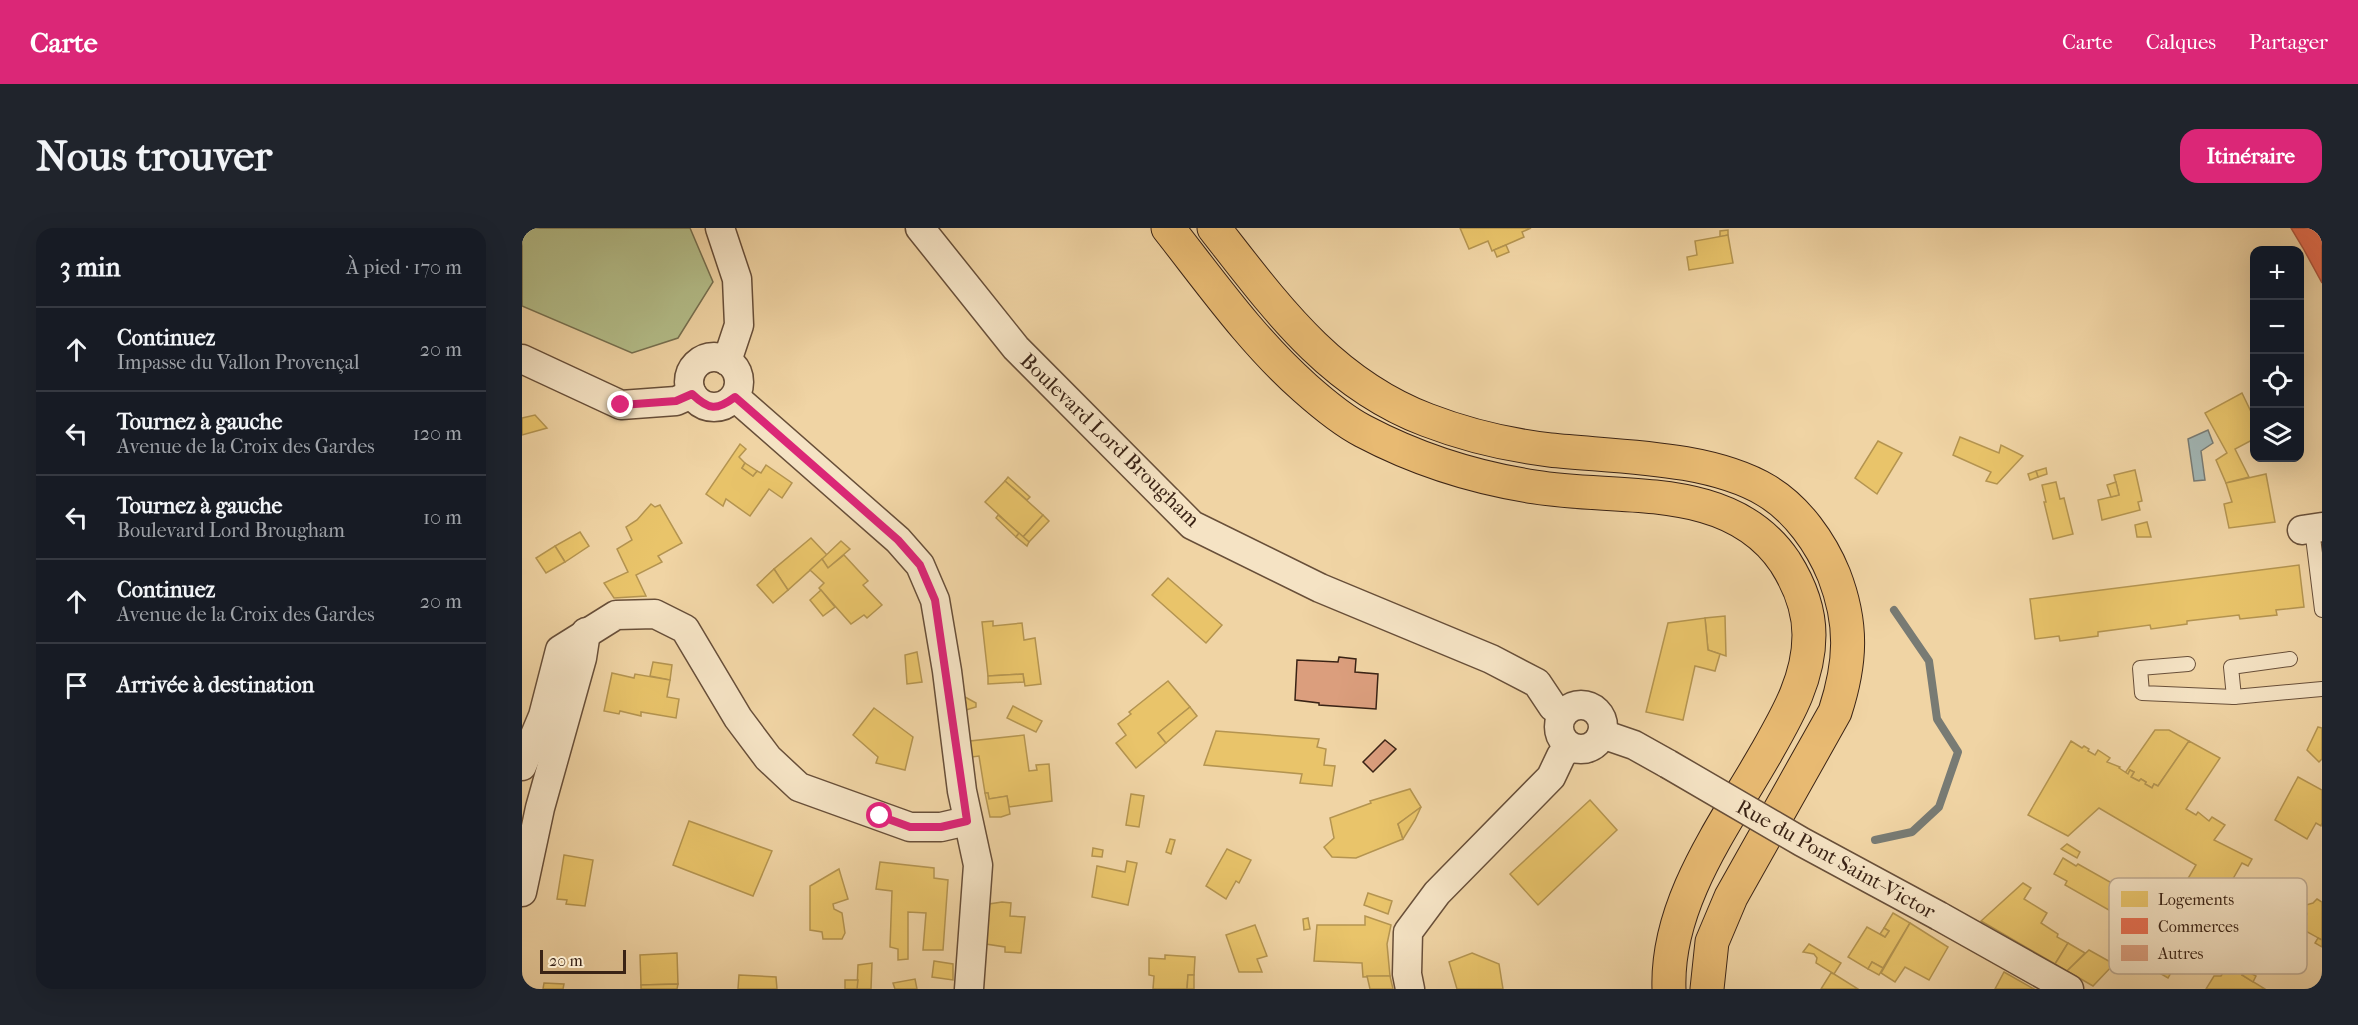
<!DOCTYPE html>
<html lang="fr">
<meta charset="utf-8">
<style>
:root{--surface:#171b24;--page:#20242c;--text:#f1f3f6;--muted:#9ea1a6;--line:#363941;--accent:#db2777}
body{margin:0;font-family:"IM FELL French Canon",serif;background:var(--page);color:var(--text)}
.controls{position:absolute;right:18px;top:18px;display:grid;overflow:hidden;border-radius:12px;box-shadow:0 6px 24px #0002}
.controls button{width:54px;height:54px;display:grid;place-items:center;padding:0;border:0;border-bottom:2px solid var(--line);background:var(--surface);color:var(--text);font:30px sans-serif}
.scale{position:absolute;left:18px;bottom:15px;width:86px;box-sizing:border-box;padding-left:6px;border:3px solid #3a2315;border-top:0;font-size:16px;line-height:21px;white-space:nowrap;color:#3a2315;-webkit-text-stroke:4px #f5e3c4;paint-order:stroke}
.stop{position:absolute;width:18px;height:18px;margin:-14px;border:4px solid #db2777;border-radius:50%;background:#fff}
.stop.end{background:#db2777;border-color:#fff;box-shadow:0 2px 6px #0008}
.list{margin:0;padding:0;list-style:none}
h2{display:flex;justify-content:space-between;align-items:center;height:78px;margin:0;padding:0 24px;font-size:26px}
h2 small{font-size:20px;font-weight:400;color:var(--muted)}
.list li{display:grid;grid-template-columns:39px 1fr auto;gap:18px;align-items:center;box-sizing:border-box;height:84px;padding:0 24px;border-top:2px solid var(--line)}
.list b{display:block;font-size:22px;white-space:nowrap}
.list p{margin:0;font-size:20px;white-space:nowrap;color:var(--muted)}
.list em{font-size:20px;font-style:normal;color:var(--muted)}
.icon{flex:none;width:33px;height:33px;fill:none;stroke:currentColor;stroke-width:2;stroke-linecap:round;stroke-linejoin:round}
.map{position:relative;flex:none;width:1800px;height:761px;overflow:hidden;border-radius:18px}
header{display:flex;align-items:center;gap:36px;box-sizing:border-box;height:84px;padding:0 30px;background:var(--accent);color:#fff}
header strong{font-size:28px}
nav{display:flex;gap:33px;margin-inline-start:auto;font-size:21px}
.intro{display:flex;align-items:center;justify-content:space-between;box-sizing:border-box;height:144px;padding:0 36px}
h1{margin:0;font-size:42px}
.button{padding:15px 27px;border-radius:18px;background:var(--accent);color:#fff;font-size:21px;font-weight:700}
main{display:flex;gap:36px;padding:0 36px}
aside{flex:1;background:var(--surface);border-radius:18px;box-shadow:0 6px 24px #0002}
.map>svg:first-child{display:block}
</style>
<header>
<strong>Carte</strong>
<nav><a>Carte</a><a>Calques</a><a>Partager</a></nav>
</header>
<div class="intro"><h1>Nous trouver</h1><a class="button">Itinéraire</a></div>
<main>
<aside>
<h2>3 min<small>À pied · 170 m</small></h2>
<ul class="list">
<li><svg class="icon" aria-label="ahead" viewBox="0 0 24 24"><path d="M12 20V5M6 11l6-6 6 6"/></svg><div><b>Continuez</b><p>Impasse du Vallon Provençal</p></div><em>20 m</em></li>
<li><svg class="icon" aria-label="left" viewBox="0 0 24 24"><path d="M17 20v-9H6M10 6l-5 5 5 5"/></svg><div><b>Tournez à gauche</b><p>Avenue de la Croix des Gardes</p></div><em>120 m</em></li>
<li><svg class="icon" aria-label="left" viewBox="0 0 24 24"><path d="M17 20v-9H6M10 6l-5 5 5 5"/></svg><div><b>Tournez à gauche</b><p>Boulevard Lord Brougham</p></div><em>10 m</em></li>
<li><svg class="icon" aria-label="ahead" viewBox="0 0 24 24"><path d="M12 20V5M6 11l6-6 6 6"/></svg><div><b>Continuez</b><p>Avenue de la Croix des Gardes</p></div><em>20 m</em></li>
<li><svg class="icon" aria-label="arrive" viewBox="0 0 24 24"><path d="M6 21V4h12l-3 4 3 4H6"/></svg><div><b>Arrivée à destination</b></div></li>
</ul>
</aside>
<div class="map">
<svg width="1800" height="761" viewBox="0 0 1800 761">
<rect width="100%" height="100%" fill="#f0d4a4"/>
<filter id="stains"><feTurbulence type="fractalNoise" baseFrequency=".00333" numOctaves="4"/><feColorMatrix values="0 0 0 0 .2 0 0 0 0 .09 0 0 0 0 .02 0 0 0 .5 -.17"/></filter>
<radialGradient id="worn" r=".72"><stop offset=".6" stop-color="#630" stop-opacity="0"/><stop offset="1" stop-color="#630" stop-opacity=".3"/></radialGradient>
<polygon fill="#b4be8a" stroke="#777050" stroke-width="1.5" points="0,0 168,0 191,54 156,110 110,125 0,78"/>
<polygon fill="#a1b5b3" stroke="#787b74" stroke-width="1.5" points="1686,202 1691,215 1679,223 1683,252 1672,253 1666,211"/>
<g fill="#e9c46a" stroke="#b49450" stroke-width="1.5">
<polygon points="938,0 1009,0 1000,4 1002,9 970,23 966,13 947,21"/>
<polygon points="1206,2 1206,7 1198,9 1198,3"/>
<polygon points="1206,7 1211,35 1167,42 1165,29 1175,27 1173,13"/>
<polygon points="984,17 987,24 975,29 972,22"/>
<polygon points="1720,165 1732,190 1732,211 1713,221 1727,249 1704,255 1694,232 1705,225 1683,185"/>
<polygon points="13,187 25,200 0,207 0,190"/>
<polygon points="1438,209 1477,225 1479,217 1501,228 1475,256 1464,253 1469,244 1431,227"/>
<polygon points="1356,213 1380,225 1355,266 1333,250"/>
<polygon points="218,216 224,221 217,229 223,235 220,240 231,248 235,243 239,245 244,237 270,255 260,270 247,261 228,288 204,271 201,278 184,266"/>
<polygon points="223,235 235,243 231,248 220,240"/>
<polygon points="1524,240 1525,246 1516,249 1514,243"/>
<polygon points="1613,242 1620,273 1616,274 1618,282 1580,292 1576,272 1597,267 1592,247"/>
<polygon points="1514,243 1516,249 1508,252 1506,246"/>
<polygon points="1744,246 1753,294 1707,300 1702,276 1710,274 1704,255"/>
<polygon points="486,249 508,269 505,272 483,253"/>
<polygon points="483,253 521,287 501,309 463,274"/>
<polygon points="1534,254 1538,271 1542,270 1551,306 1531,311 1522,274 1524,274 1520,257"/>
<polygon points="1594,254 1597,267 1589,269 1585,257"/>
<polygon points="129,276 133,279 138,277 160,315 136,328 140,334 114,347 124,368 92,370 82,355 106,344 95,321 110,312 104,299 115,292"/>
<polygon points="476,287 497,305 494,309 474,290"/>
<polygon points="521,287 527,293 507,314 501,309"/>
<polygon points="1625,294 1629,309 1615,309 1613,297"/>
<polygon points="58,304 67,318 43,334 33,318"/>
<polygon points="497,305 507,314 505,318 494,309"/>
<polygon points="289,310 305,327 266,362 252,341"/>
<polygon points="319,313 328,321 306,340 300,331"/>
<polygon points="33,318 43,334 24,345 14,330"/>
<polygon points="322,327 346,353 341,357 360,377 345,390 342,387 329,396 297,360 302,355 288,342 300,331 306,340"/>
<polygon points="1777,337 1782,379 1754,382 1755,387 1718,391 1717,387 1665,393 1665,396 1629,401 1628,397 1576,404 1576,408 1538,413 1537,408 1513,411 1508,371"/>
<polygon points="252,341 266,362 251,375 235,357"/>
<polygon points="646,350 700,397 684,415 630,367"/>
<polygon points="299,362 313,379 301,388 288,372"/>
<polygon points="1203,388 1204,428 1186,422 1183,390"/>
<polygon points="1183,390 1186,422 1198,426 1193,443 1173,438 1161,492 1124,484 1146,395"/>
<polygon points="471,393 471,398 500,395 502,412 513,410 519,456 503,458 501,446 466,448 460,394"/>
<polygon points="395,424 400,454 385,456 383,427"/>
<polygon points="131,434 150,437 148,452 128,448"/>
<polygon points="90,445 112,450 113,446 148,452 145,469 157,471 154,490 119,484 119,488 98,483 97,486 82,483"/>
<polygon points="501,446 502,454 466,456 466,448"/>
<polygon points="646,453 668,479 636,505 644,515 614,540 594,515 604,507 596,496 609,486 607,484"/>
<polygon points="443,469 454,475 454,479 444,482"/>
<polygon points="491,478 520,493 514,504 485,490"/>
<polygon points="668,479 675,488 644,515 636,505"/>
<polygon points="352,480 391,509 383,542 354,535 356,529 331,507"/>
<polygon points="1796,499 1800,500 1800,531 1797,534 1785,522"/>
<polygon points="1633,502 1647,502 1667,513 1636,558 1632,556 1630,560 1623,556 1624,554 1619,551 1617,553 1609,549 1612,544 1608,542 1606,546 1603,545"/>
<polygon points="694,503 797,511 795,519 804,521 802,537 813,538 810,558 778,555 780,546 682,537"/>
<polygon points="502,507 507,543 515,542 514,537 527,536 530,573 487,579 485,568 467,571 466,565 463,565 457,528 450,529 448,513"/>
<polygon points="1549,513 1560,520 1562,518 1567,521 1566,523 1573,527 1576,522 1588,530 1585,534 1598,539 1597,540 1606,546 1608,542 1612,544 1609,549 1617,553 1619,551 1624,554 1623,556 1630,560 1632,556 1636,558 1667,513 1698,530 1664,581 1674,587 1676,584 1687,593 1690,589 1703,597 1692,612 1730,631 1726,638 1720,635 1695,679 1661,659 1674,637 1577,580 1546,608 1506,587"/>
<polygon points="1776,549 1800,562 1800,595 1799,598 1794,595 1785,611 1753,592"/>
<polygon points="888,561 899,579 876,596 881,611 834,630 810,629 802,619 812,610 808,590 849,575 848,573"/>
<polygon points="463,565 466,565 467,571 485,568 488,586 479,589 468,589"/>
<polygon points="609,566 622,568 617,599 604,597"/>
<polygon points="1068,572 1095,602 1016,677 988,646"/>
<polygon points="899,579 893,592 881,611 876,596"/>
<polygon points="167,593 250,623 231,668 151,637"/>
<polygon points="648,611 653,612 649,626 644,624"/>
<polygon points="1545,616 1558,624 1555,630 1539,621"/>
<polygon points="571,620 581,622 580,629 570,628"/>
<polygon points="705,621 729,632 717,655 714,653 704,671 684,658"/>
<polygon points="42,627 71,632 63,678 44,676 45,672 35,671"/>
<polygon points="1541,630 1554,638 1556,636 1604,663 1592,685 1543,657 1545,653 1532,646"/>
<polygon points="605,633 615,635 606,677 570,669 575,638 603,644"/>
<polygon points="358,634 412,640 412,650 426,652 421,722 401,722 404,685 386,684 386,731 376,732 376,721 368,719 370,663 354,661"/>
<polygon points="317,641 326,671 311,676 312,681 320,685 323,705 320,711 301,711 300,704 288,702 288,658"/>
<polygon points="1501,655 1509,660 1502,671 1525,685 1519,695 1536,706 1535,709 1546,715 1533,736 1459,693"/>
<polygon points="846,665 870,673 866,686 842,677"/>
<polygon points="1795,671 1800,674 1800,712 1778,700 1785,686 1783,681 1784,677 1791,675"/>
<polygon points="480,674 489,675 488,688 503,689 499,725 483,724 483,719 464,716 467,676"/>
<polygon points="1626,684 1676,713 1668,729 1661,724 1646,750 1615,732 1617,728 1605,721"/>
<polygon points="1371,685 1388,695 1361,740 1350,734 1346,741 1326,729 1345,699 1363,709 1367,703 1362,700"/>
<polygon points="843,688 869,697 865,716 868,748 841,749 840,735 792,733 795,697 843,697"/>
<polygon points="786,690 788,701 782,702 781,691"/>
<polygon points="1388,695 1426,719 1407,752 1383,739 1373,754 1359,745"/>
<polygon points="733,697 745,728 735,731 740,744 717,744 704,707"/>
<polygon points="1362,700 1367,703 1363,709 1358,706"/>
<polygon points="1796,710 1800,712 1800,719 1793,715"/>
<polygon points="1546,715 1563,725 1545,743 1533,736"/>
<polygon points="1287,716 1319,735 1312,746 1294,735 1295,730 1292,726 1281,724"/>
<polygon points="1567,722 1592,736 1571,758 1545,743"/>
<polygon points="155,725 156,756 119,757 118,727"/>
<polygon points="950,725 977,736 981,761 935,761 927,734"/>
<polygon points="643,727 673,729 672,747 666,747 665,761 631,761 632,748 627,747 627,730 643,731"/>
<polygon points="412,733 431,736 431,752 410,749"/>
<polygon points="1350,734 1361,740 1357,747 1346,741"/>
<polygon points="350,735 349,761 335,761 336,737"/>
<polygon points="1714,737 1723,742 1720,747 1743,761 1684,761 1692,748 1699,748 1705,739 1710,742"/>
<polygon points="1723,742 1734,748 1731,754 1720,747"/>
<polygon points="1482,744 1512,761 1473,761"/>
<polygon points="1309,745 1312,746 1336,761 1299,761"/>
<polygon points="217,747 254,749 255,761 216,761"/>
<polygon points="666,747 672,747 672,761 665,761"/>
<polygon points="845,748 868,748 871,761 848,761"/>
<polygon points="393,751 395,761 373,761 371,755"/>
<polygon points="323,752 336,752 335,761 323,761"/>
<polygon points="22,755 42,756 41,761 21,761"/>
<polygon points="156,756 155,761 119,761 119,757"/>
</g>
<polygon fill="#e76f51" stroke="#b3583f" stroke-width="1.5" points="1769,0 1800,0 1800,55 1781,20"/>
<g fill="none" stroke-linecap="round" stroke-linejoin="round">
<polyline stroke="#787b74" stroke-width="8" points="1353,612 1390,604 1417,579 1436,524 1415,491 1407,433 1372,382"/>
</g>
<g fill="#db9e7d" stroke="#3a2315" stroke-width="1.5">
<polygon points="817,429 834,431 833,444 856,446 854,481 797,477 797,475 773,472 775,432 816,434"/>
<polygon points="863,512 874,521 851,544 841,534"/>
</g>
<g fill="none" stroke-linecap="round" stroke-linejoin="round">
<g stroke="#684f39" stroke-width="16">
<g id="lane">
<polyline points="1790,301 1800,382"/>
<polyline points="1768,431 1709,439 1712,469 1800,461"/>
<polyline points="1666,436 1618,440 1620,465 1712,469"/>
</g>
</g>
<g stroke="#684f39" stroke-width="31">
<g id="street">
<polyline points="198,0 215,51 217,97 205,133"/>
<polyline points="398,0 494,120 670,297 798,360 969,431 1015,455 1031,479 1041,485"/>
<circle cx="192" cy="154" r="25"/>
<polyline points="0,131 99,177 154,173 170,166"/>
<polyline points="213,169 376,312 398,337 413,372 425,443 440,563 456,637 447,761"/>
<polyline points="1780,302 1800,299"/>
<circle cx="1059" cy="499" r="22"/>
<polyline points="1080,506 1112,517 1146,536"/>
<polyline points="0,538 21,488 38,422 94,387 133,386 163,401 216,490 246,530 277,559 388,599 419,599 445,593"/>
<polyline points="0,664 18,580 60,430 64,404"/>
<polyline points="1417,688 1547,761"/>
<polyline points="888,761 885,746 886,704 915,665 1029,549 1039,528 1047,518"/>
</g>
</g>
<g stroke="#3a2315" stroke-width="35">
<g id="highway">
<path d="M646,0C690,56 730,113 783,160C801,176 820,192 841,203C894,231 954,250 1013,259C1097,273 1208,252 1263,334C1277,356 1287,380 1287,407C1287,451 1265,488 1244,525C1203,597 1144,674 1147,761"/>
<path d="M692,0C753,78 808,155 905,192C944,207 986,217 1028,222C1094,229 1187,228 1245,263C1275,281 1299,315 1312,347C1331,396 1329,435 1313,484L1209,669L1190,714L1185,761"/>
</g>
</g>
<use href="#lane" stroke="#f5e3c4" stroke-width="14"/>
<use href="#street" stroke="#f5e3c4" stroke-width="28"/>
<use href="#highway" stroke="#e8ba72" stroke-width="33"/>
<g stroke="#684f39" stroke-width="31" stroke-linecap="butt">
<polyline id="street-bridge" points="1146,536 1280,614 1417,688"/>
</g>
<use href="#street-bridge" stroke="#f5e3c4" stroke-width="28"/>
</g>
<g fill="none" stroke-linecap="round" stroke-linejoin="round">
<path stroke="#db2777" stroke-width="8" d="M99,177L154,173L170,166C187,182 194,183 213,169L376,312L398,337L413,372L445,593L419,599H388L358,588"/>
</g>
<g text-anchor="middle" stroke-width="6" stroke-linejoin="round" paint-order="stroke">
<g font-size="21" fill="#3a2315" stroke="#f5e3c4">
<text transform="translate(588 212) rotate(44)" y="7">Boulevard Lord Brougham</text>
<text transform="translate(1314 631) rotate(29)" y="7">Rue du Pont Saint-Victor</text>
</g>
</g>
<rect x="1587" y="650" width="198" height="96" rx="9" fill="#f5e3c4" stroke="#bda990" stroke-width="1.5"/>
<rect x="1599" y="663" width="27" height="16" fill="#e9c46a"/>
<rect x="1599" y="690" width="27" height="16" fill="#e76f51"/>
<rect x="1599" y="717" width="27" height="16" fill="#db9e7d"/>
<g font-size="16" fill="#3a2315">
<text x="1636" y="677">Logements</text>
<text x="1636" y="704">Commerces</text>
<text x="1636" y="731">Autres</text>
</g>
<rect width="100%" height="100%" filter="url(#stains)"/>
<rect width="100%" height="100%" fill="url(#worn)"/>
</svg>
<div class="controls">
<button>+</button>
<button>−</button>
<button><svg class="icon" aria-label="locate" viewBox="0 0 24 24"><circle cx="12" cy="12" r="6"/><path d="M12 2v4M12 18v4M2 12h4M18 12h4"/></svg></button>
<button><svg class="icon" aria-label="layers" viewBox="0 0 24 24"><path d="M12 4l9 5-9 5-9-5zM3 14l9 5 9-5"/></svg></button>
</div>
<div class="scale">20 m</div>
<div class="stop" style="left:358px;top:588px"></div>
<div class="stop end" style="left:99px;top:177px"></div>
</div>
</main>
